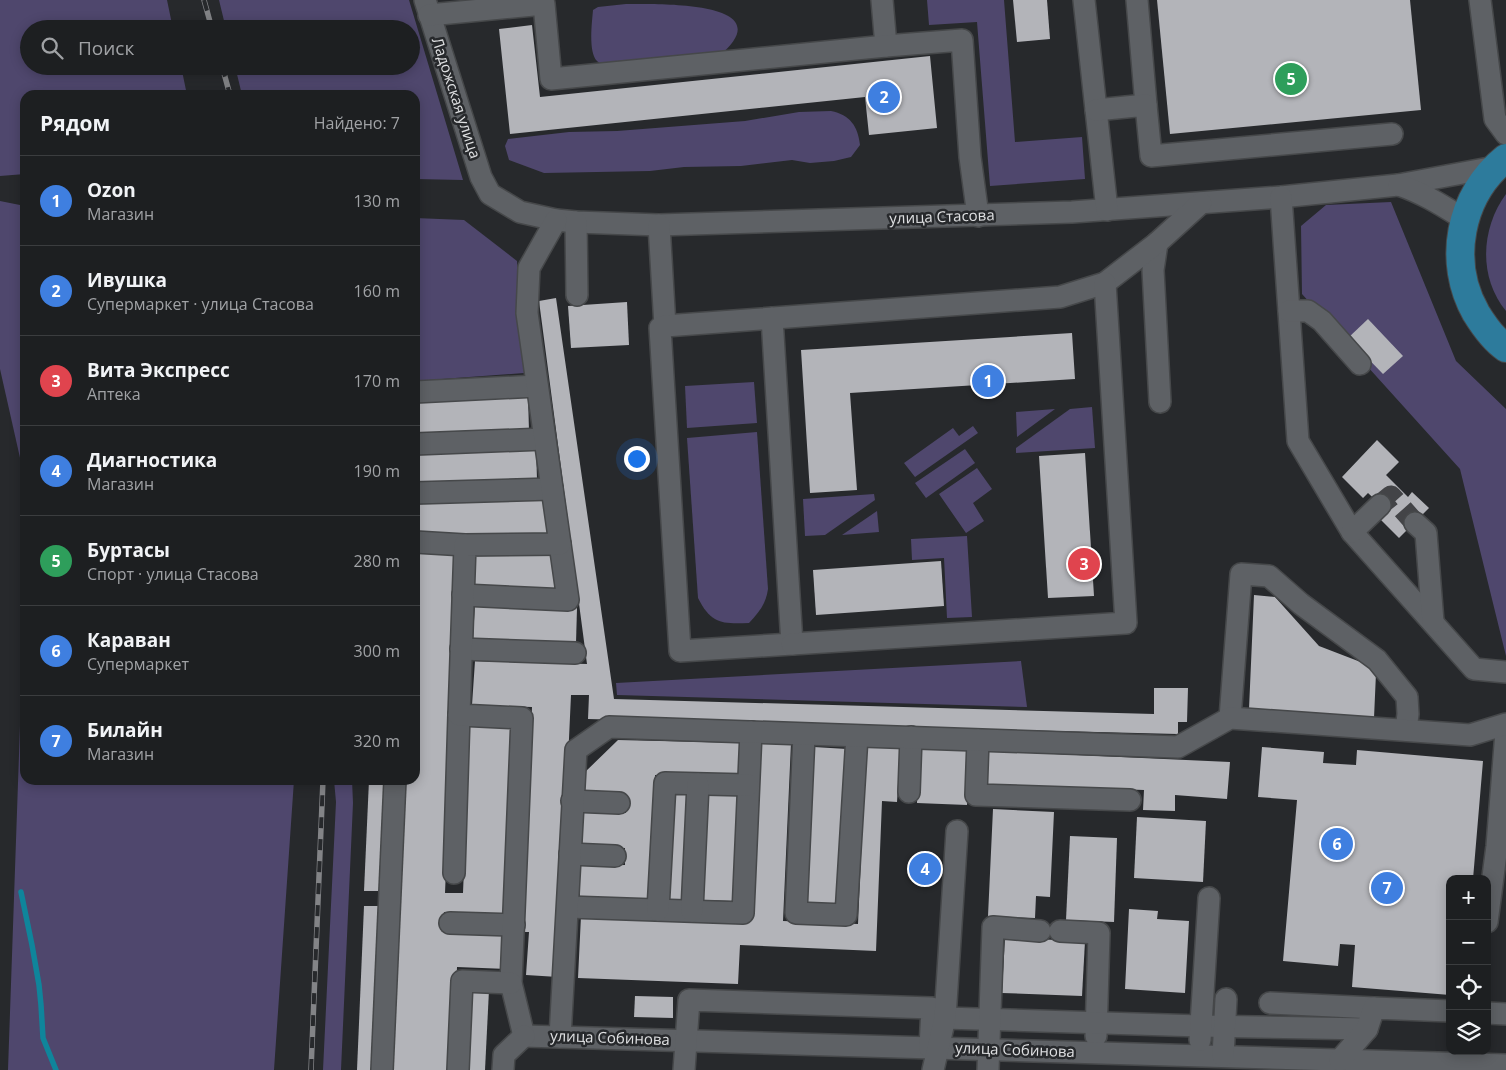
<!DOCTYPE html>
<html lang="ru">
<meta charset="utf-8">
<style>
:root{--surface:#1d1f21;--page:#25272a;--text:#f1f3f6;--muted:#a0a2a5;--line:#3b3d3f;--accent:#0b8043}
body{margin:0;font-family:"Open Sans",sans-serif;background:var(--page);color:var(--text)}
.controls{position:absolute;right:15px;bottom:15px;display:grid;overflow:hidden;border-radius:10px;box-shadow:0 2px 12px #0003}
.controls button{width:45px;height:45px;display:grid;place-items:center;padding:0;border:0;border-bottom:1px solid var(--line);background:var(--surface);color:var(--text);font:25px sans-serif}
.you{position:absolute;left:636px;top:458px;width:18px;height:18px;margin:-12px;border:4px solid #fff;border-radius:50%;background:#1a73e8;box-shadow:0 0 0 8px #1a73e833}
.badge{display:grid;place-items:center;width:32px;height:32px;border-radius:50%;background:var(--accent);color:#fff;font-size:16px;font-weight:700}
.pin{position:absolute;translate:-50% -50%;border:2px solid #fff;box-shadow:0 1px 5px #0006}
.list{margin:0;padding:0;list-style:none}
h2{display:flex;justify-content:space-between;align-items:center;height:65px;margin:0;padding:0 20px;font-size:21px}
h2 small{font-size:16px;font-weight:400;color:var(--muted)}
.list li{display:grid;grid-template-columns:32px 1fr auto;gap:15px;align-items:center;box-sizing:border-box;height:90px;padding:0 20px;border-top:1px solid var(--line)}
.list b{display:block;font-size:19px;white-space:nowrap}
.list p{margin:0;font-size:16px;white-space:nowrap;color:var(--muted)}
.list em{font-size:16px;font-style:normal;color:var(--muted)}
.icon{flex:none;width:28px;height:28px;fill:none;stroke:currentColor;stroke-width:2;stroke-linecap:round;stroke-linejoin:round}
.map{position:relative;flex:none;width:1506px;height:1070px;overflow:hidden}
.search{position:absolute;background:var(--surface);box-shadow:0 2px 12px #0003;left:20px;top:20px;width:400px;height:55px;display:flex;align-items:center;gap:12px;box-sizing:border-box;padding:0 18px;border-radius:28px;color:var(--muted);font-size:19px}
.panel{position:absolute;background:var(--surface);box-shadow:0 2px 12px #0003;left:20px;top:90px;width:400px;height:695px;border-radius:15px}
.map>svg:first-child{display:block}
</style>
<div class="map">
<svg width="1506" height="1070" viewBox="0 0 1506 1070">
<rect width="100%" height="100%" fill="#27292c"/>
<g fill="#4f476d">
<polygon points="0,0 167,0 173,29 29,29 29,66 181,66 187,95 25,95 25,174 0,176"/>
<polygon points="219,0 409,0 463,180 415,179 415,95 242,95 235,66 411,66 411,29 226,29"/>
<polygon points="927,0 1004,0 1015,142 1082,137 1085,179 990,186 977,22 929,25"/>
<path d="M626,4C655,4 787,0 718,57L608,66C604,65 600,64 597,61C588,52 592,22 593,10L598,7Z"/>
<path d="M831,111C850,115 858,126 860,145L851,157L834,161L810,163L792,160L741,166L684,167L650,171L544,173L509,160L505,146L508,139L569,132L617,131L745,121L799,112Z"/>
<path d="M1506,194V311C1478,277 1481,228 1506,194Z"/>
<polygon points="0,201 25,206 25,480 0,369"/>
<polygon points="1391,202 1456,361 1506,409 1506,656 1460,469 1302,294 1301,226 1326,205"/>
<polygon points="415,218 464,220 517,261 524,373 415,381"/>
<polygon points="754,382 757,423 687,428 685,386"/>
<polygon points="1092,407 1095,448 1016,453 1016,448 1070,409"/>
<polygon points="1055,409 1017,437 1016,412"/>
<polygon points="973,426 978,433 915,477 904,463 953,428 959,436"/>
<path d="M757,432L768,589C766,604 759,612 749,623C722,624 711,624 698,598L687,438Z"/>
<polygon points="965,449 975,463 926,498 915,483"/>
<polygon points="977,468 992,489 973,503 984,521 966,533 939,494"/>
<polygon points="874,494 875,500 825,535 805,536 803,499"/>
<polygon points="877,511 879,532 842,535"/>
<polygon points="967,536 972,617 947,618 944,558 912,560 911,539"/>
<polygon points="25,582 25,780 294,780 274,1070 8,1070"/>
<polygon points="1021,661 1027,707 617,695 616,683"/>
<polygon points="334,780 352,780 353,803 341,1070 323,1070 336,802"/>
</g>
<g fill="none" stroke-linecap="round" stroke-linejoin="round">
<polyline stroke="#0f859b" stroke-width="5.5" points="21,892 32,945 39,985 41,1005 43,1038 56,1070"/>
</g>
<g fill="#b3b4b9">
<polygon points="1013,0 1047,0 1050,39 1017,42"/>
<polygon points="1157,0 1410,0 1421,110 1170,134"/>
<polygon points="532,25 540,97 930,56 937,128 869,135 865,97 510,134 499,29"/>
<polygon points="556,298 614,699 1154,714 1154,688 1188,688 1187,722 1178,722 1178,734 588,719 589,695 571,695 558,977 526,975 529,932 523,932 532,707 472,705 475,661 587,664 539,301"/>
<polygon points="627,302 629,345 571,348 568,306"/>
<polygon points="1368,319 1403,356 1383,374 1348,338"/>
<polygon points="1072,333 1075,379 850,393 857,490 810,493 801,350"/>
<polygon points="528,396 529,431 415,434 415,399"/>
<polygon points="1377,440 1399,462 1386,475 1408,497 1412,492 1429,508 1399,538 1381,520 1388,512 1368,493 1363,498 1342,477"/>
<polygon points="536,445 537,480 415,484 415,449"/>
<polygon points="1085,453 1094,596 1048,598 1039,456"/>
<polygon points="551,498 551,534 415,536 415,500"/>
<polygon points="415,547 459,549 445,893 463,893 470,724 515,726 508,915 444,912 444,931 509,934 507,969 457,967 453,1070 393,1070 405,780 415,780"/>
<polygon points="472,550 557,554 555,590 471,586"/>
<polygon points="941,561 944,606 816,615 813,570"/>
<polygon points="1254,595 1275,597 1319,646 1371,666 1376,673 1374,718 1249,709"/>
<polygon points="475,604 577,608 576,643 473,639"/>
<polygon points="618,740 744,743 742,776 655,775 652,902 580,900 580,866 625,865 625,848 580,847 581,813 626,813 627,795 581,795 582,775"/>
<polygon points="755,741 791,743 783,921 858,924 866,746 900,748 897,802 882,801 876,951 740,945 738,984 578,978 581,916 747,922"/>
<polygon points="814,747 847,749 839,907 806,905"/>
<polygon points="919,747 970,749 967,805 917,803"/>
<polygon points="1262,747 1324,752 1323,763 1356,765 1357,750 1483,761 1473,879 1450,879 1450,995 1352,987 1355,945 1340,944 1338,966 1283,961 1297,800 1258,797"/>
<polygon points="986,751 1230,762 1227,799 1175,795 1175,811 1143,810 1144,790 985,784"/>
<polygon points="369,780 388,780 383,891 364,891"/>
<polygon points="673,792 691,793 686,902 668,901"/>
<polygon points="705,793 740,794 736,901 701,900"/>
<polygon points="993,809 1054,812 1050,897 1036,896 1035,918 988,916"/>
<polygon points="1137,817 1206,821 1203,882 1134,878"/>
<polygon points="1070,836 1117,838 1114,922 1066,920"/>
<polygon points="364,906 384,906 377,1070 357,1070"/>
<polygon points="1129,909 1158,911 1157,919 1189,921 1185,993 1125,989"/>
<polygon points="1005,938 1085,941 1082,996 1002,993"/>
<polygon points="468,989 489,990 485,1070 465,1070"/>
<polygon points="635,996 673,997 673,1018 634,1017"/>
</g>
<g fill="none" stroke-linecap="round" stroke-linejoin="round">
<polyline stroke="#434447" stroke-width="21" stroke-dasharray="21 11" stroke-linecap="butt" points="1380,505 1391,496 1415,523"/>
<g stroke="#46484a" stroke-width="24">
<g id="minor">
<polyline points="425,0 481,177 490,194 520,212 556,220 576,222 659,225 1072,212 1281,197 1398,185 1495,167"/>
<polyline points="882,0 886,46"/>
<polyline points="1084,0 1107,210"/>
<polyline points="1137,0 1146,105"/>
<polyline points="1480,0 1495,119 1506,134"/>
<polyline points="429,15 544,4 551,79 886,46 962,40 970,157 978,216"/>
<polyline points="1096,110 1146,105 1151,156 1392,134"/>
<path d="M1399,185C1423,193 1443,206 1464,219"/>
<polyline points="1281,197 1298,441 1352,532 1474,669 1506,672"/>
<polyline points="576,222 577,295"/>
<polyline points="659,225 665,326"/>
<polyline points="1157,243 1153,270 1160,402"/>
<polyline points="1289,311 1308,311 1322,321 1360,364"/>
<polyline points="772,318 792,644 680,651 660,328 665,326 1060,297 1105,283 1157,243 1201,203"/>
<polyline points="415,392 537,386"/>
<polyline points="415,444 544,439"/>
<polyline points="415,493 552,489"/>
<polyline points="1415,523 1426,533 1433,622"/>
<polyline points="1352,532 1380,505"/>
<polyline points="415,542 465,545"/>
<polyline points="463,595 568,600 560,544"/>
<polyline points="792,644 1126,623 1105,283"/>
<polyline points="461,649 575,653"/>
<polyline points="1230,718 1241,574 1269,576 1301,604 1377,660 1407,697 1408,714 1406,730"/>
<polyline points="804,735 796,913 846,915 857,736"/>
<polyline points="978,740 976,795 1130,800"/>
<polyline points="909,792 911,737"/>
<polyline points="572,801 619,803"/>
<polyline points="570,854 615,856"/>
<polyline points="454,873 459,715"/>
<polyline points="568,907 743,913 751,732"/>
<polyline points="658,910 665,783 748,785"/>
<polyline points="692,911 698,784"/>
<polyline points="1487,922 1497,846 1506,732"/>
<polyline points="450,923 514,925"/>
<polyline points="1060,931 1099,933 1096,1036"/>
<polyline points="1270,1003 1374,1008"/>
<polyline points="1487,1013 1506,1014"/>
<polyline points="945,1018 1200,1026 1367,1029"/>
<polyline points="524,1036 1506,1065"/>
<polyline points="524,1036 511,983 522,718 459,715 465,545 560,544 527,313 529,268 556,220"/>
<polyline points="560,1037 576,750 609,727 1178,747 1230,718 1470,735 1506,724"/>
<polyline points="1200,1040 1209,898"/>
<polyline points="1223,1056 1226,999"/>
<polyline points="1340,1060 1367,1029 1374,1008 1450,1011"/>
<polyline points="382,1070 395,780"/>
<polyline points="458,1070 462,981 511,983"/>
<polyline points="503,1070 504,1055 524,1036"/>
<polyline points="684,1070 689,1000 932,1008 930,1048"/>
<polyline points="933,1070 945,1018 957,831"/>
<polyline points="988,1070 993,927 1040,931"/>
</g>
</g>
<g stroke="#46484a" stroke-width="30">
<path id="major" d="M1506,158C1459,195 1447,262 1476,313C1484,326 1494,340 1506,348"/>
</g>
<use href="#minor" stroke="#5e6165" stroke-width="21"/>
<use href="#major" stroke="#2d7b9c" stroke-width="28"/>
<g stroke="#838487" stroke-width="5.5">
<g id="rail">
<polyline points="204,0 212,29"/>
<polyline points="222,66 230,95"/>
<polyline points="311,1070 323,780"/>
</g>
</g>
<use href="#rail" stroke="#27292c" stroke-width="4" stroke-dasharray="11" stroke-linecap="butt"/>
</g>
<g text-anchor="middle" stroke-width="5" stroke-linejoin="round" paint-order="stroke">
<g font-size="15" fill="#dfe0e2" stroke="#27292c">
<text transform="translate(456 98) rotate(72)" y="5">Ладожская улица</text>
<text transform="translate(942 217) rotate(-2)" y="5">улица Стасова</text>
<text transform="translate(610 1038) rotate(2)" y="5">улица Собинова</text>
<text transform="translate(1015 1050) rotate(2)" y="5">улица Собинова</text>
</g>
</g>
</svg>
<div class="controls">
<button>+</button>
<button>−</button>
<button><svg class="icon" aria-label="locate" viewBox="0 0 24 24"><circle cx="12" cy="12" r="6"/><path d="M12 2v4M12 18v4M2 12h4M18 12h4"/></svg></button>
<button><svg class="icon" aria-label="layers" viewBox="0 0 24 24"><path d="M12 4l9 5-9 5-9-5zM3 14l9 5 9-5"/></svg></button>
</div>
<div class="you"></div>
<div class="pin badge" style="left:988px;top:381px;background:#3f7fe0">1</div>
<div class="pin badge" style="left:884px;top:97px;background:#3f7fe0">2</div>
<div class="pin badge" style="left:1084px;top:564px;background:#e0444e">3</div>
<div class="pin badge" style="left:925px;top:869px;background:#3f7fe0">4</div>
<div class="pin badge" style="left:1291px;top:79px;background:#2e9e5b">5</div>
<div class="pin badge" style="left:1337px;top:844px;background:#3f7fe0">6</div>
<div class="pin badge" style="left:1387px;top:888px;background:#3f7fe0">7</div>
<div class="search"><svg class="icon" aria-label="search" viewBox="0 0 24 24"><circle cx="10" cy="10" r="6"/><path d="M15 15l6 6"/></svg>Поиск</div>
<section class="panel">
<h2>Рядом<small>Найдено: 7</small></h2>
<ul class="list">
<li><span class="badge" style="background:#3f7fe0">1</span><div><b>Ozon</b><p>Магазин</p></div><em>130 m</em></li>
<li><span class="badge" style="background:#3f7fe0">2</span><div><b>Ивушка</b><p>Супермаркет · улица Стасова</p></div><em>160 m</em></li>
<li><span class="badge" style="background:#e0444e">3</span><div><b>Вита Экспресс</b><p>Аптека</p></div><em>170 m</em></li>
<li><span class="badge" style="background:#3f7fe0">4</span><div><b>Диагностика</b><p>Магазин</p></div><em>190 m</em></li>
<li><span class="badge" style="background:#2e9e5b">5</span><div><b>Буртасы</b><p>Спорт · улица Стасова</p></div><em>280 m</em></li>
<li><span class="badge" style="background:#3f7fe0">6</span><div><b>Караван</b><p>Супермаркет</p></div><em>300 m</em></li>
<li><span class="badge" style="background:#3f7fe0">7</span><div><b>Билайн</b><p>Магазин</p></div><em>320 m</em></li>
</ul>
</section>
</div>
